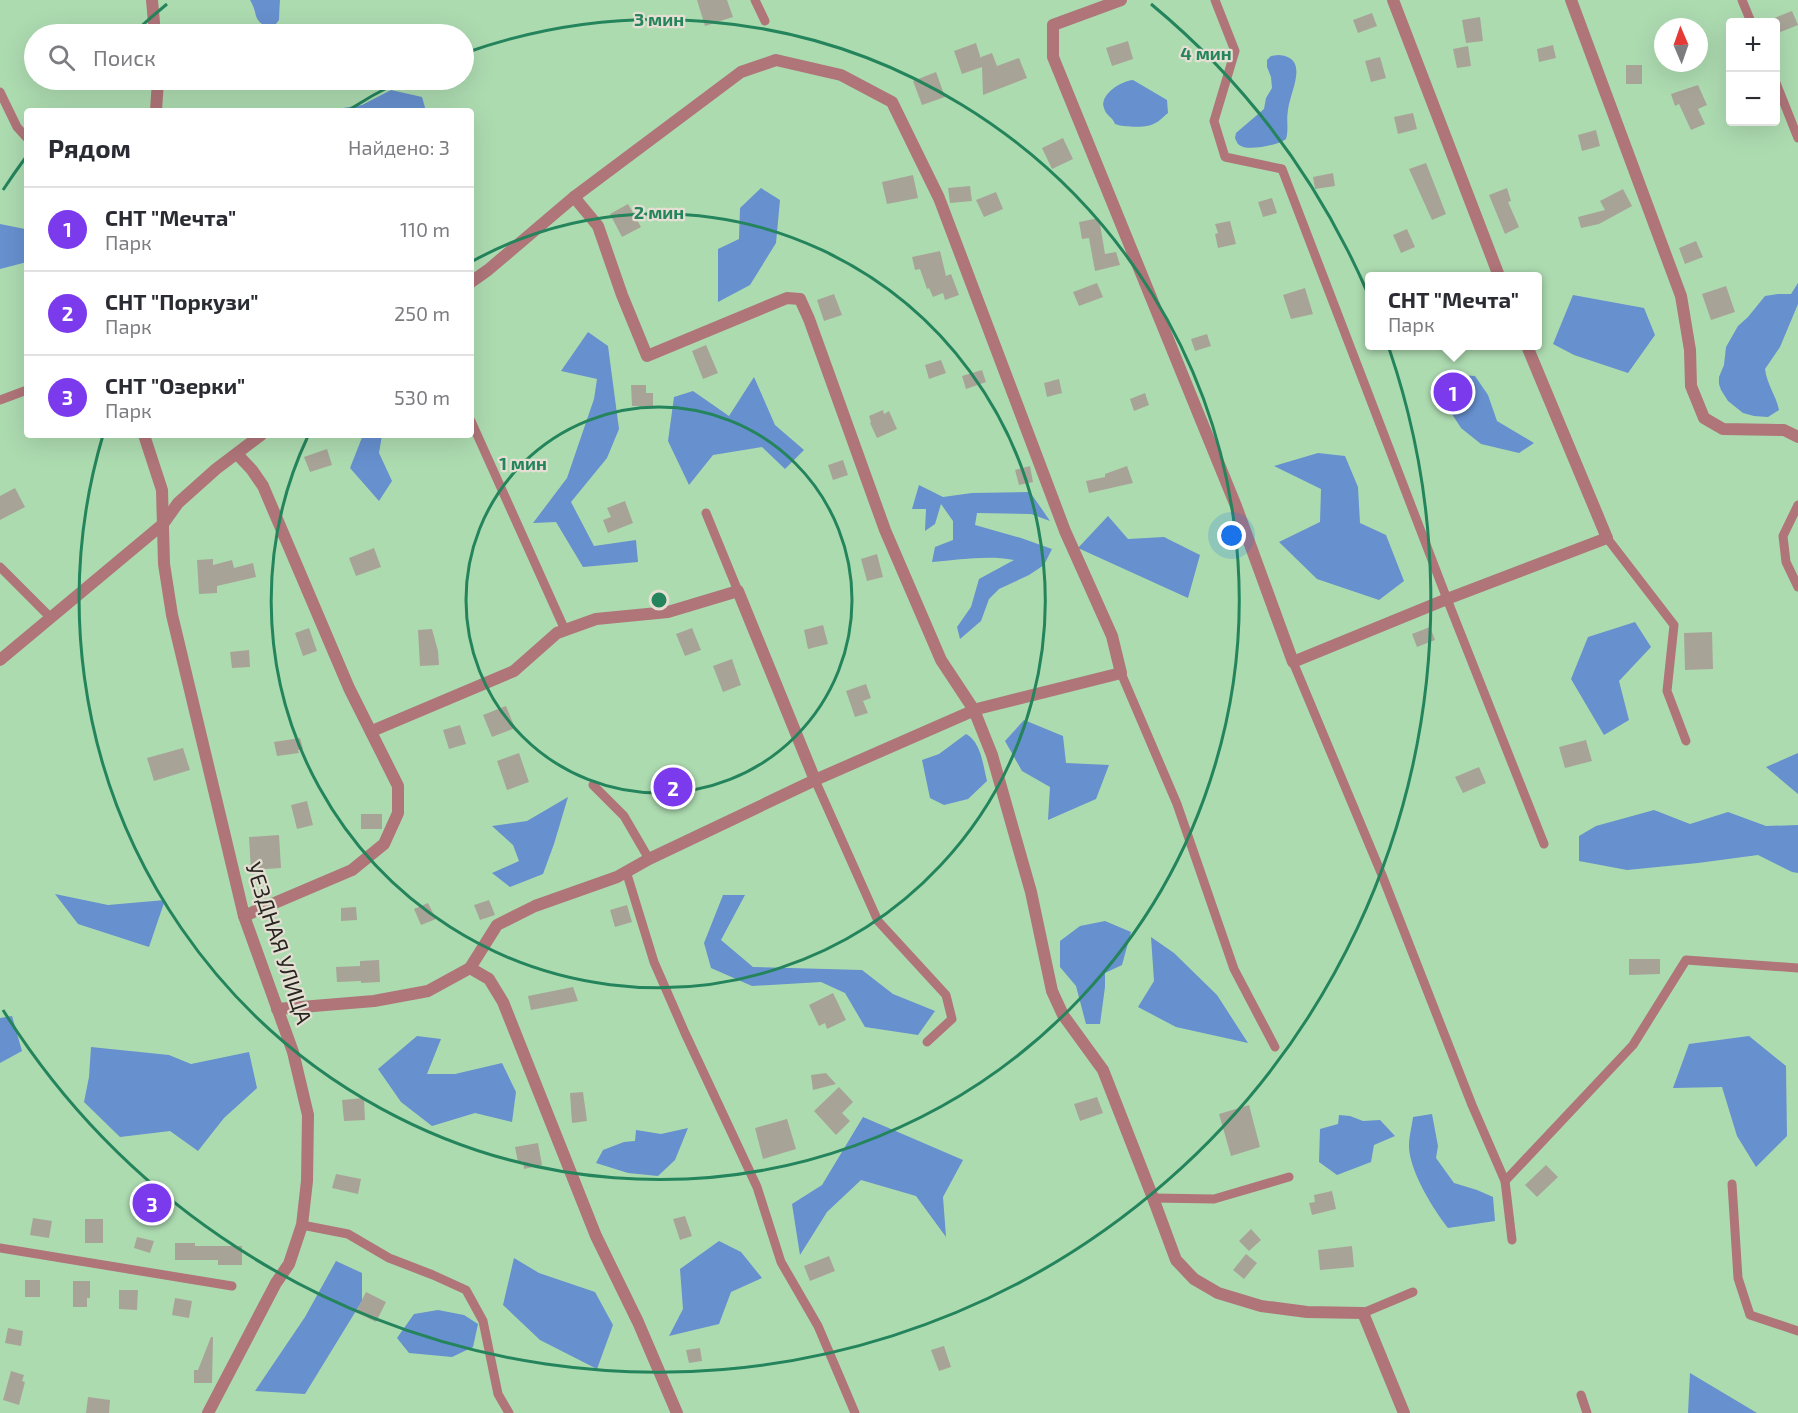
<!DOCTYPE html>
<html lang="ru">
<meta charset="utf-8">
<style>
:root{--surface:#fff;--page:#f7f7f7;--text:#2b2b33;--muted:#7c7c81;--line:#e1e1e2;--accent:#7c3aed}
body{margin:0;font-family:"Exo 2",sans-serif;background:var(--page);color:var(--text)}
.controls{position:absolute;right:18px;top:18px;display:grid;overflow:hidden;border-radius:6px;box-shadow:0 6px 24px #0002}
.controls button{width:54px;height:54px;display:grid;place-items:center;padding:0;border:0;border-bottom:2px solid var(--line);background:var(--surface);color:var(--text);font:30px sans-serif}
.compass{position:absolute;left:1654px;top:18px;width:54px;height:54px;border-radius:50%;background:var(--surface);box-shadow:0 6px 24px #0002;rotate:358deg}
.you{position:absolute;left:1232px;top:536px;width:21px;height:21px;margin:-15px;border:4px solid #fff;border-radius:50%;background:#1a73e8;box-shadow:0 0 0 9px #1a73e833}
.badge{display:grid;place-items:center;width:39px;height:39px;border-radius:50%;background:var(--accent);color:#fff;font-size:20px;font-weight:700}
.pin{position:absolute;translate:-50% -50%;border:3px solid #fff;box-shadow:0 2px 6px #0006}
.popup{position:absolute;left:1365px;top:272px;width:177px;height:78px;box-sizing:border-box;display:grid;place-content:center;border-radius:6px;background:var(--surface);filter:drop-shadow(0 2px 4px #0005);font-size:20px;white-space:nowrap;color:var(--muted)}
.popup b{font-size:22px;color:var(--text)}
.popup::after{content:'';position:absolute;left:50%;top:100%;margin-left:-12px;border:12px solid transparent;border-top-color:var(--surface)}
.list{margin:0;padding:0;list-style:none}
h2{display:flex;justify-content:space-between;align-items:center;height:78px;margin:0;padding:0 24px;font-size:26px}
h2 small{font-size:20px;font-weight:400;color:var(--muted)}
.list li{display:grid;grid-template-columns:39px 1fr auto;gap:18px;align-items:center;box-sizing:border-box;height:84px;padding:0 24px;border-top:2px solid var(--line)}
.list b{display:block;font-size:22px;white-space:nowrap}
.list p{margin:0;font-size:20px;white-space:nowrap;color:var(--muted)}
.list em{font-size:20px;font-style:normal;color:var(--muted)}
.icon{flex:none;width:33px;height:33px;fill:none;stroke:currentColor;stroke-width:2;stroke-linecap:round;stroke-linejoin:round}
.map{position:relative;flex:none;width:1798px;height:1413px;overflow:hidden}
.search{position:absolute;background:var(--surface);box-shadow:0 6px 24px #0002;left:24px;top:24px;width:450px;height:66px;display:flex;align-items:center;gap:15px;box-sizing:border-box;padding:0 21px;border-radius:33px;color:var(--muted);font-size:22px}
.panel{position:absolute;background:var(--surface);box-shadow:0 6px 24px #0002;left:24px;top:108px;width:450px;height:330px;border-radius:6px}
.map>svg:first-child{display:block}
</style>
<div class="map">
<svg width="1798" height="1413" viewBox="0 0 1798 1413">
<rect width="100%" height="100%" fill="#e4dfd2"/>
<path fill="#addbb0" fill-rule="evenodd" d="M0,0H250L253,3L255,14L279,20L280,0H1798V1413H0ZM1730,22H1776V122H1730ZM1663,27H1699V63H1663ZM34,34H464V80H34ZM27,111H471V435H27ZM1369,276H1537V346H1369Z"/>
<g fill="#6690ce">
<path d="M250,0H280L279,20L272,29C251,21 259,15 250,0Z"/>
<path d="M1278,55C1311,57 1290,91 1288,110C1286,120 1289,129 1286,139C1279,145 1249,151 1241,146C1237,144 1237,142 1235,138L1236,133L1264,109L1266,98L1272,88L1271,77L1267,67V60L1271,56Z"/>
<path d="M1133,80L1167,100L1168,113C1163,117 1158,123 1151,125C1144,128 1122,127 1115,124C1113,117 1106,116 1104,108C1099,95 1121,81 1133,80Z"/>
<polygon points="391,90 422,97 426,111 324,111 362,105"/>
<polygon points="761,188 780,200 776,243 750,285 718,302 718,249 739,239 740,208"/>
<polygon points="0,224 25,229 27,227 27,262 0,269"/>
<path d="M1798,283V304L1780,347L1765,369C1767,385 1776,395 1779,410L1768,417L1754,416L1743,413L1728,401L1721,390L1719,384V377L1724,365L1726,347L1738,326L1748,317L1765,296L1778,294H1791Z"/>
<polygon points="1573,295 1644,308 1655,335 1628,373 1574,355 1553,344"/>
<polygon points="588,332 608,346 619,429 607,458 571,502 594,546 636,540 638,562 583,567 556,522 533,523 567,478 594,399 597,379 561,371"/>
<polygon points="1460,375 1475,376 1488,395 1497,421 1534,443 1519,453 1481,444 1461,428 1443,400"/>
<polygon points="754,377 775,425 804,450 785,469 762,447 713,455 689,485 668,441 674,397 693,391 729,416"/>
<polygon points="363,435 382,435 379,453 392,481 379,501 350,468"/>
<polygon points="1318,453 1345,456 1358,487 1360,523 1386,535 1404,581 1379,600 1317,579 1279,542 1320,522 1321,489 1274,466"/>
<path d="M919,485L943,497L972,493L1030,492L1050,521L1031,514L977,513L975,525L1021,538L1052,549L1044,565L1029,575L999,589L989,599L981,621L960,639L957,627L971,607L979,579L1014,560C987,555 959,560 932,562L935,547L953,540V521L941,504L935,524L925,531L926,509H912Z"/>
<polygon points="1108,516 1128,539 1164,537 1200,555 1188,598 1078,548"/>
<polygon points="1635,622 1651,647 1619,681 1629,720 1604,735 1571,679 1588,637"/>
<polygon points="1024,720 1063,736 1066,763 1109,765 1096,799 1048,820 1050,787 1022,771 1005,741"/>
<path d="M966,734C981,742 983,765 987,781L968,799L944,805L930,798L922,760L939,754Z"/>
<polygon points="1798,753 1798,794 1766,767"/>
<polygon points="568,797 554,844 543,874 510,887 492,873 519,861 513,845 492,826 527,821"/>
<polygon points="1654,810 1690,824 1728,812 1766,826 1798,825 1798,873 1792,872 1758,855 1698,863 1627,870 1579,861 1579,836 1596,826"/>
<polygon points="55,894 108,905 165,900 149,947 78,924"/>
<polygon points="723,895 745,895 721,940 753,967 862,970 893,994 935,1011 918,1035 865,1027 845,993 821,982 752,986 711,968 704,943"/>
<polygon points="1105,921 1131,932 1122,965 1105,973 1105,987 1100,1024 1086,1024 1076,986 1060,967 1060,941 1080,926"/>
<polygon points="1151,937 1174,953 1217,995 1248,1043 1176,1027 1138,1007 1154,981"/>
<polygon points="12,1016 22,1051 0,1063 0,1018"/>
<polygon points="417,1036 441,1039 427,1074 455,1074 502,1063 516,1092 512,1122 475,1113 432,1126 401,1102 378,1069"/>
<polygon points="1749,1036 1786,1066 1787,1136 1756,1167 1737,1136 1722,1087 1673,1088 1689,1044"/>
<polygon points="91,1047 169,1055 191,1064 249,1052 257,1088 224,1118 198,1151 170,1131 120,1137 84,1102 89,1077"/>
<path d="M1432,1114L1438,1146L1436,1158L1454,1183L1477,1190L1493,1197L1495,1221L1448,1228C1433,1209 1409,1170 1409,1146C1409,1136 1412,1126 1413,1117Z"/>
<polygon points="1339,1115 1350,1116 1363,1121 1380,1120 1395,1136 1374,1145 1371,1162 1337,1175 1319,1162 1320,1129 1338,1124"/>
<polygon points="863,1117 963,1160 943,1197 946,1237 916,1196 861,1180 827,1212 800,1255 792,1204 822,1185"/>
<polygon points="688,1128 675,1160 658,1176 628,1173 596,1163 603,1150 624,1142 635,1141 636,1130 661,1134"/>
<polygon points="719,1241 741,1252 762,1278 731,1292 719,1324 669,1336 683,1309 680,1269"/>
<polygon points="514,1258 539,1273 595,1292 613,1325 597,1369 540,1340 503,1305"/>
<polygon points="336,1261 362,1273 362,1301 305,1394 255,1391 305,1317"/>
<polygon points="438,1310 464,1315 478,1324 473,1347 452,1357 409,1353 397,1338 414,1314"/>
<polygon points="1690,1373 1757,1413 1688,1413"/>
</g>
<g fill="#a8a397">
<polygon points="697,0 727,0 733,17 705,26"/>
<polygon points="1792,11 1798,25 1778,33 1776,22 1772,19"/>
<polygon points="1372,13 1377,26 1358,33 1353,20"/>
<polygon points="1480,17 1483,41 1466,43 1462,20"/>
<polygon points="1128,41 1133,59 1112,66 1106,48"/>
<polygon points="976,43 981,59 981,57 992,53 997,66 1019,58 1027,78 983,95 982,67 962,74 954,51"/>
<polygon points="1553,45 1556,58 1539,62 1537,49"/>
<polygon points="1468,46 1471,66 1457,68 1453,49"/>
<polygon points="1380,57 1386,78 1371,82 1365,61"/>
<rect x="1626" y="65" width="16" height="19"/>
<polygon points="936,72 945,97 922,105 913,81"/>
<polygon points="1698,85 1707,105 1698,109 1705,124 1691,130 1679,104 1675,106 1671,94"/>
<polygon points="1413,113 1417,129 1398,134 1394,117"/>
<polygon points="1596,130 1600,146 1582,151 1578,135"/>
<polygon points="1063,138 1073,159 1052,169 1042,148"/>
<polygon points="1426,163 1446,214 1432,220 1409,169"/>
<polygon points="1333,173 1335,186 1315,189 1313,177"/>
<polygon points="913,175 918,198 887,204 882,182"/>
<polygon points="970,186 972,201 950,203 948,188"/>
<polygon points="1507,188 1511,201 1508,202 1519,227 1505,234 1489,195"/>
<polygon points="1623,189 1632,206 1599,224 1581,228 1578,217 1605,210 1600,201"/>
<polygon points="996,192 1003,209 984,217 976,200"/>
<polygon points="1272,198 1277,213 1263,217 1258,202"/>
<polygon points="628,204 641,227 622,237 610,214"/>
<polygon points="1099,218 1105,254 1116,252 1120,265 1095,271 1089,238 1082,239 1079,222"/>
<polygon points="1230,221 1236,244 1218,248 1215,234 1218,233 1215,224"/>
<polygon points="1407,229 1415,247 1401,253 1393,235"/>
<polygon points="1696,241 1703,257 1685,264 1679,248"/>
<polygon points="940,251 946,276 951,274 959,295 945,300 943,293 933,297 929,288 927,289 920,269 915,270 912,257"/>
<polygon points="1097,283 1103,297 1079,306 1073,292"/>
<polygon points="1726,286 1735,312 1711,320 1702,294"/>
<polygon points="1305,288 1313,314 1291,319 1283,295"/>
<polygon points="834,294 842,315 824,321 817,300"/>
<polygon points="1207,334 1211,346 1195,351 1191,339"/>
<polygon points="706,345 718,373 703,379 692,351"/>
<polygon points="941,360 946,373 929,379 925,365"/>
<polygon points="982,370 986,382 966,389 962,376"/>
<polygon points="1059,379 1062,393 1047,397 1044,383"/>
<polygon points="631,385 646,385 646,393 653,393 653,406 632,406"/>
<polygon points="1145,393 1149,405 1134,411 1130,399"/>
<polygon points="883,410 884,414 889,411 897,429 877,438 870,423 871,422 869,416"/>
<polygon points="327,449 332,465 310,472 304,457"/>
<polygon points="843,460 848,475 833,480 828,465"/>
<polygon points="1030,466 1033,482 1019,485 1015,470"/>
<polygon points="1127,466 1133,483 1089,493 1086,481 1105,477 1105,474"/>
<polygon points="15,488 25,507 0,520 0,496"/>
<polygon points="625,501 633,523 608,533 603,520 611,517 607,508"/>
<polygon points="374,548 381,567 356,576 349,558"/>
<polygon points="877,554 883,577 867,581 861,559"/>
<polygon points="213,559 213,565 232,560 234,568 253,563 256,577 217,586 217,593 199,594 197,560"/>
<polygon points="823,625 828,644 808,649 804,630"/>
<polygon points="1430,627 1435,640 1417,647 1412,634"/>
<polygon points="309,628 317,651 303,656 295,633"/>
<polygon points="692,628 701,650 685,656 676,634"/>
<polygon points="432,629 438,651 439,665 420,666 418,630"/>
<polygon points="1712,632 1713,669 1685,670 1684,633"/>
<polygon points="249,650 250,667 232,668 230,652"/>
<polygon points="732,659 741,685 723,692 713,666"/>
<polygon points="866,684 871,698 863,701 868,713 855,717 846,691"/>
<polygon points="506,706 515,728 492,737 483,715"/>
<polygon points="460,725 466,744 449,749 443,730"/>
<polygon points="300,738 303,749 298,750 299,753 277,756 274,742"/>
<polygon points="1586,740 1592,761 1565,768 1559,747"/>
<polygon points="183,748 190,770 154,781 147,758"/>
<polygon points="519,753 529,782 507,790 497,761"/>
<polygon points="1479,767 1486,783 1463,793 1455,777"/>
<polygon points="307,801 313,825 297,829 291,805"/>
<rect x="361" y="814" width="21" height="15"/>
<polygon points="279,835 281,868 251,870 249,837"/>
<polygon points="489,900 495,915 480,920 474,905"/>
<polygon points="428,903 436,919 421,925 414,909"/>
<polygon points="627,905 632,922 615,927 610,910"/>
<polygon points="356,907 357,920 341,921 341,908"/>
<polygon points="1629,959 1660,959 1660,974 1629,975"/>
<polygon points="379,960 380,982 361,983 361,981 337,982 336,967 360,966 360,961"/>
<polygon points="573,987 578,1001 531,1010 528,996"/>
<polygon points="833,993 846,1020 827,1029 825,1023 819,1026 809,1005"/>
<polygon points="826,1073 836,1084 813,1090 811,1075"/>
<polygon points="839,1087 853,1102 842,1113 850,1121 836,1135 814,1111"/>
<polygon points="583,1092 587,1121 572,1123 570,1093"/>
<polygon points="1097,1097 1103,1113 1080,1121 1074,1104"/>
<polygon points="364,1098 365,1120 344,1121 342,1100"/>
<polygon points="1249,1105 1260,1147 1231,1156 1219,1114"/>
<polygon points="787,1119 796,1149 763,1159 755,1128"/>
<polygon points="538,1143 542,1165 524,1169 523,1161 518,1162 515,1147"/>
<polygon points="1546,1165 1558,1177 1537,1197 1525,1185"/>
<polygon points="336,1174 361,1179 358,1194 332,1188"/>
<polygon points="1332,1191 1336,1209 1312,1215 1309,1203 1315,1202 1314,1195"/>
<polygon points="685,1216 692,1236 680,1240 673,1219"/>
<polygon points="33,1218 52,1221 49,1238 30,1235"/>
<rect x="85" y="1219" width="18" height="24"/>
<polygon points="1251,1229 1261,1240 1249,1251 1239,1241"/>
<polygon points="137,1237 154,1241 150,1253 134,1248"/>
<polygon points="175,1243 195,1243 195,1246 242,1246 242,1265 218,1265 218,1260 175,1260"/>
<polygon points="1352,1246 1354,1267 1320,1270 1318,1250"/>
<polygon points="1246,1254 1257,1263 1244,1279 1233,1270"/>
<polygon points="829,1256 835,1271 810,1281 804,1266"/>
<rect x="25" y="1280" width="15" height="17"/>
<polygon points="73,1281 90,1281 90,1298 87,1298 87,1307 73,1307"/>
<polygon points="119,1290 138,1290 137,1310 119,1309"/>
<polygon points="366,1292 386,1302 376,1322 356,1312"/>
<polygon points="175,1298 192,1301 189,1318 172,1315"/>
<polygon points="8,1328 23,1331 21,1346 5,1343"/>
<polygon points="211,1337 213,1337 212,1383 194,1383 194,1370 198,1370"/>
<polygon points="944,1346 951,1367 939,1371 931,1350"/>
<polygon points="700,1348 702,1361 689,1363 686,1350"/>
<polygon points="11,1371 24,1375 22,1381 25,1382 19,1405 3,1400"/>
<polygon points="88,1397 110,1400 109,1413 86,1413"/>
</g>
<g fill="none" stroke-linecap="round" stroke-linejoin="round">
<g stroke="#af7579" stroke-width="9">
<polyline points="755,0 765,21"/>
<polyline points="1215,0 1235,51 1214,121 1225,157 1282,169 1447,599 1544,844"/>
<polyline points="1742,0 1751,22"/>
<polyline points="1776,83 1798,138"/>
<polyline points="0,92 17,127 27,138"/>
<polyline points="0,400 27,390"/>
<polyline points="471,421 565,630"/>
<polyline points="1798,505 1783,536 1786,562 1798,587"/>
<polyline points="706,513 738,591"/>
<polyline points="1607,538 1674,625 1667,691 1686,741"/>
<polyline points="0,567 50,617"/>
<polyline points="1293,662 1382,875 1472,1105 1505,1181 1512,1240"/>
<polyline points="1121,673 1177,804 1234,969 1275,1047"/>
<polyline points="815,780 878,921 946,995 952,1019 927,1042"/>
<polyline points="593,785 624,816 649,859"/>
<polyline points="626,871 654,962 685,1033 757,1187 781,1262 818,1326 855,1413"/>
<polyline points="1505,1181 1633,1045 1686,960 1798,968"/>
<polyline points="1732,1184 1738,1278 1750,1315 1798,1331"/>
<polyline points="1153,1198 1214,1199 1289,1177"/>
<polyline points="302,1225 348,1234 389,1258 433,1275 466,1290 483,1321 498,1394 509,1413"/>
<polyline points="0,1248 232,1286"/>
<polyline points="1363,1313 1413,1292"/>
<polyline points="1581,1395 1587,1413"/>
</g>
<g stroke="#af7579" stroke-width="12">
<polyline points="152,0 155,34"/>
<polyline points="1121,0 1053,25 1053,57 1236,506 1293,662 1447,599 1607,538 1527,346"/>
<polyline points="1393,0 1499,276"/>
<polyline points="1571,0 1681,296 1690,350 1691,386 1704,418 1723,429 1784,430 1798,437"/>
<polyline points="156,111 158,80"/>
<polyline points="574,197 598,226 622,295 647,356 787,298 800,299 809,319 885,530 941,660 974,710 992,755 1031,892 1052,991 1063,1015 1103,1070 1153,1198 1176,1260 1194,1279 1218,1293 1261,1306 1307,1312 1363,1313 1404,1413"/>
<polyline points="144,435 162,490 164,564 172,615 224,832 244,916 293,1052 308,1115 307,1181 302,1225 289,1264 276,1283 208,1413"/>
<polyline points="237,454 252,470 263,486 349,688 398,786 398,813 384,844 352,870 244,916"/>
<polyline points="0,660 163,524 178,503 216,469 261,435"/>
<polyline points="372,731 514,671 557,633 596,619 668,612 738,591 815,780"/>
<polyline points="470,968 489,979 503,1002 596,1236 638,1322 677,1413"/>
<polyline points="277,1009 374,1001 428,991 470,968 497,925 535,906 617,877 649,859 815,780 977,709 1121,673 1112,636 1065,531 939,198 892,102 841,75 776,60 741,72 574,197 488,270 471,282"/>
</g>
</g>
<g fill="none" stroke="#24845c" stroke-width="3">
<circle cx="659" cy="600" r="193"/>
<path d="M471 262A387 387 0 1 1 308 436"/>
<path d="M347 111A580 580 0 0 1 400 81M465 53A580 580 0 1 1 103 435"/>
<path d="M3 190A773 773 0 0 1 26 157M137 30A773 773 0 0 1 167 4M1151 4A773 773 0 1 1 3 1010"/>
</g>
<g text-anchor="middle" stroke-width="4.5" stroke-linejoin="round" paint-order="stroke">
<g font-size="22" fill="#272520" stroke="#e4dfd2">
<text transform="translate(279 943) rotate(72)" y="8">УЕЗДНАЯ УЛИЦА</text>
</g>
</g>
<circle cx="659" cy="600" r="9" fill="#24845c" stroke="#e4dfd2" stroke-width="3"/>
<g font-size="18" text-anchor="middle" font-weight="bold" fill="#24845c" stroke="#e4dfd2" stroke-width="4.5" stroke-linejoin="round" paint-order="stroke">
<text x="659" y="26">3 мин</text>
<text x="1206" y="60">4 мин</text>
<text x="659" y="219">2 мин</text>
<text x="523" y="470">1 мин</text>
</g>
</svg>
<div class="controls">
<button>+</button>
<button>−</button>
</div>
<svg class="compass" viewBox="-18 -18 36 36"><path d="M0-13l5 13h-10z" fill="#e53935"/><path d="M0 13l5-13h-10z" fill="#7c7c81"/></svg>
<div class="you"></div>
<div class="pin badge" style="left:1453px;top:392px">1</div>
<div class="popup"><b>СНТ &quot;Мечта&quot;</b>Парк</div>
<div class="pin badge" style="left:673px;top:787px">2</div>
<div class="pin badge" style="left:152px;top:1203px">3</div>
<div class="search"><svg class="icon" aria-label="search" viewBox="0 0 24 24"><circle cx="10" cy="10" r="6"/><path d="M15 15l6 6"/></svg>Поиск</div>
<section class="panel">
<h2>Рядом<small>Найдено: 3</small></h2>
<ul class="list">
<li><span class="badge">1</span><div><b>СНТ &quot;Мечта&quot;</b><p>Парк</p></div><em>110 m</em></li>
<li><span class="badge">2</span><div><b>СНТ &quot;Поркузи&quot;</b><p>Парк</p></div><em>250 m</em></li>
<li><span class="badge">3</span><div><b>СНТ &quot;Озерки&quot;</b><p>Парк</p></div><em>530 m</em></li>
</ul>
</section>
</div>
